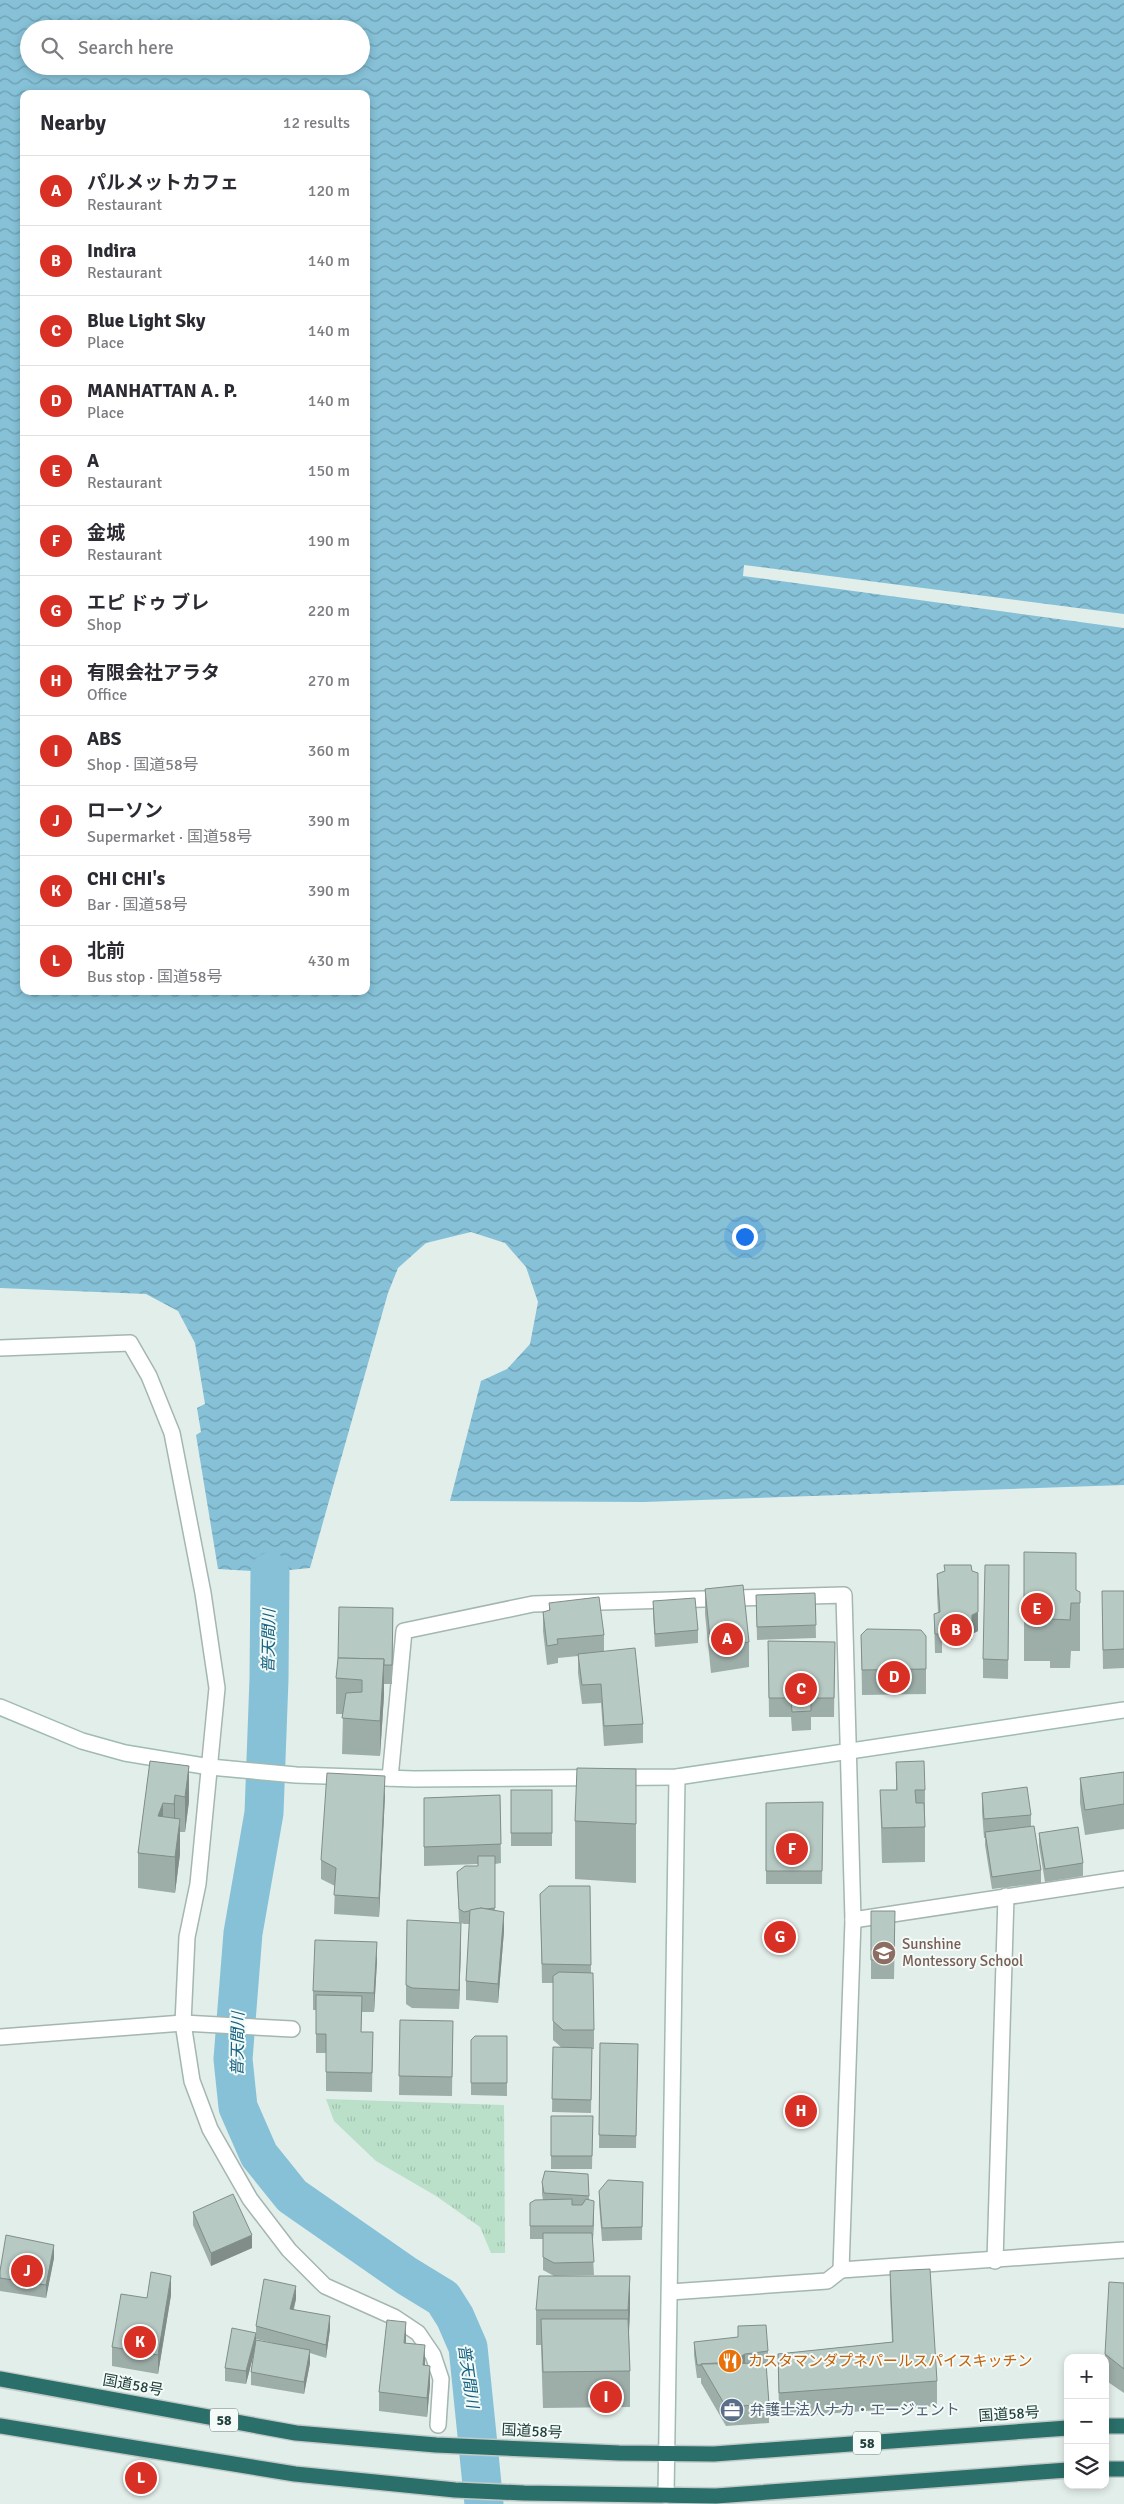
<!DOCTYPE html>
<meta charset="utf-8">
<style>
:root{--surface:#fff;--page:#f2f2f3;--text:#2b2b33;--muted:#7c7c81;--line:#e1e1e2;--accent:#d93025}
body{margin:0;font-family:Signika,"Noto Sans JP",sans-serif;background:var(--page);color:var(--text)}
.controls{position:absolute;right:15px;bottom:15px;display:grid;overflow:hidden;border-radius:10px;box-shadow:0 2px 8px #0003}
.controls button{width:45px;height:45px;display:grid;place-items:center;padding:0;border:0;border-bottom:1px solid var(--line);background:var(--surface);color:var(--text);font:25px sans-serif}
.you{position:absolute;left:744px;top:1236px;width:18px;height:18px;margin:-12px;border:4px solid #fff;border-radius:50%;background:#1a73e8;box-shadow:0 0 0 8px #1a73e833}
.badge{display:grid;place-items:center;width:32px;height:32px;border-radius:50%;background:var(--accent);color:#fff;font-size:16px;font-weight:700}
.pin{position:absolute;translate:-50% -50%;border:2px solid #fff;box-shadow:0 1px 5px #0006}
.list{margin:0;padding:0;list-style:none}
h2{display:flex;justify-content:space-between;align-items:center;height:65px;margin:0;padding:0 20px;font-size:21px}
h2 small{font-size:16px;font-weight:400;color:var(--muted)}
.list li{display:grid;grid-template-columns:32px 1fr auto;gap:15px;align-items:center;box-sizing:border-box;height:70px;padding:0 20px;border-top:1px solid var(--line)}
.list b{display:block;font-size:19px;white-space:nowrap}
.list p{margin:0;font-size:16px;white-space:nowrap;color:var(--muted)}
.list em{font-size:16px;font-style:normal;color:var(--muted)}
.icon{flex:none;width:28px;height:28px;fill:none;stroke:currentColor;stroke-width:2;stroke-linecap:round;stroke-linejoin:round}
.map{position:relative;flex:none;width:1124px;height:2504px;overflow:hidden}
.search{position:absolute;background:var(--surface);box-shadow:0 2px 8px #0003;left:20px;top:20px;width:350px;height:55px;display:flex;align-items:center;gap:12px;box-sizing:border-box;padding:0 18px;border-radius:28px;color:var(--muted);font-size:19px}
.panel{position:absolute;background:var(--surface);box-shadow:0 2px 8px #0003;left:20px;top:90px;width:350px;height:905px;border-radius:10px}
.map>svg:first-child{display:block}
</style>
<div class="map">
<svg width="1124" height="2504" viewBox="0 0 1124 2504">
<defs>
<pattern id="park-tufts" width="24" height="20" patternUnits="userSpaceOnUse" patternTransform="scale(1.25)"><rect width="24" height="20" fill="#bae0c9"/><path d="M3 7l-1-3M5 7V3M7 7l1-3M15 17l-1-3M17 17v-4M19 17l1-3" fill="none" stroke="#a0c1ae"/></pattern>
<pattern id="water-waves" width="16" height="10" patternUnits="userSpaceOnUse" patternTransform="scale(1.25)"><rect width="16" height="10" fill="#86c1d7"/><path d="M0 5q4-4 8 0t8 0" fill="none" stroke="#6d9eb0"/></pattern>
</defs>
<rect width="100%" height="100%" fill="#e2eeea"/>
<polygon fill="url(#park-tufts)" points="326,2099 504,2105 505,2253 491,2253 480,2227 436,2196 376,2161 334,2121"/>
<path fill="url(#water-waves)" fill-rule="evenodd" d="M0,0H1124V614L744,565L743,576L1124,628V1485L644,1502L450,1501L481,1381L507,1369L530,1344L538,1302L526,1267L505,1243L471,1232L426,1243L398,1268L388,1293L310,1568L270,1572L218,1569L196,1435L201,1432L197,1408L205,1404L195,1343L178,1311L146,1294L0,1288ZM29,29H361V66H29ZM24,94H366V991H24Z"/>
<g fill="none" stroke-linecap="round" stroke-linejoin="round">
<polyline stroke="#86c1d7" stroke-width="39" points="270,1572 269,1679 264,1813 243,1933 233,2059 238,2107 259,2155 292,2196 407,2276 443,2298 455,2317 468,2347 484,2504"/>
<g stroke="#a4b6b2" stroke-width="18">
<g id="street">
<polyline points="0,1348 130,1343 149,1376 172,1433 203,1593 217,1688 198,1884 187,1937 183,2023 192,2081 210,2129 250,2199 289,2250 325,2286 394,2317 418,2333 433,2355 441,2379 438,2425"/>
<polyline points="390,1778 404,1631 533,1604 844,1595 853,1920 841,2270 1124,2250"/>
<polyline points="853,1920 1124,1879"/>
<polyline points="0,2037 183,2023 292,2029"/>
<polyline points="995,2261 1006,1896"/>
<polyline points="670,2292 827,2281 841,2270"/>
</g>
</g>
<g stroke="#a0bab4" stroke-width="18">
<g id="secondary">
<polyline points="0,1707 82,1741 125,1753 210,1767 296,1775 414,1779 677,1777 1124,1710"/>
<polyline points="666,2496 677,1777"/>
</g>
</g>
<g stroke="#c1cac8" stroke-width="18">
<g id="highway">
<polyline points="0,2379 296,2433 436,2445 619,2453 714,2454 1068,2428"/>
<polyline points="0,2426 295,2474 455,2490 524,2493 716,2496 1068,2470"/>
<polyline points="1105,2426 1124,2426"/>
<polyline points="1105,2469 1124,2469"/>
</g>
</g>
<use href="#street" stroke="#fff" stroke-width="15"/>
<use href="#secondary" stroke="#fff" stroke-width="15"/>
<use href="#highway" stroke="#2a6f69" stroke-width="15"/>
</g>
<g fill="#9dada8">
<polygon points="1024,1552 1076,1590 1080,1592 1080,1651 1071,1651 1070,1668 1050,1668 1050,1661 1024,1661"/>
<polygon points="1009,1565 1008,1679 983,1678 983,1659"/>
<polygon points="944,1571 978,1631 972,1634 972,1640 942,1641 942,1653 935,1653 934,1614 938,1613 937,1593 937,1574"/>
<polygon points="705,1589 749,1642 749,1667 711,1673 705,1614"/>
<polygon points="1124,1591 1124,1668 1103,1669 1102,1610"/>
<polygon points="815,1593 816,1638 757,1640 756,1595"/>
<polygon points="653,1601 698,1630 698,1643 655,1647 653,1614"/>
<polygon points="549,1603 604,1635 604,1651 643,1724 643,1743 604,1746 601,1703 582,1704 578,1673 578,1656 558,1658 558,1663 547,1665 543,1631 543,1612 549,1611"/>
<polygon points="393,1608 392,1684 384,1684 384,1695 380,1756 342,1754 343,1714 336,1714 336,1678"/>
<polygon points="861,1635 926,1636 926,1694 862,1695"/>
<polygon points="768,1641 835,1642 834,1717 811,1717 811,1730 792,1731 791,1717 769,1717"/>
<polygon points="150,1761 189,1766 189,1801 185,1832 180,1832 180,1854 175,1893 138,1888 138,1853"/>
<polygon points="896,1762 925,1790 925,1862 882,1863 880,1790 896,1790"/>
<polygon points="636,1769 636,1883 575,1879 575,1821"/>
<polygon points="1124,1772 1124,1829 1085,1835 1080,1803 1080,1778"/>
<rect x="511" y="1790" width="41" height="56"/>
<polygon points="982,1793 1031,1815 1031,1826 1041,1870 1041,1883 992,1889 985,1845 985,1838 984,1838 982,1812"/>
<polygon points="385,1795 379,1917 334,1914 335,1886 321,1879 321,1860"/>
<polygon points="500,1795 501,1863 495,1864 495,1910 504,1931 498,2003 466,2000 466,1981 470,1924 464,1924 459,1922 457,1872 478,1866 478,1864 424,1866 424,1798"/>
<polygon points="823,1802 822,1884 766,1884 766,1803"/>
<polygon points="1039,1833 1083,1863 1083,1876 1045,1882 1039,1846"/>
<polygon points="590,1886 591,1973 594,2030 594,2049 592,2049 591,2113 552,2112 553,2047 561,2047 553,2040 553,1983 542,1983 540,1894"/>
<polygon points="871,1911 895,1930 894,1979 871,1979"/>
<polygon points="461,1942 459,2009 412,2008 406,2004 406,1985"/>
<polygon points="377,1961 374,2012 362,2012 361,2032 373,2032 372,2092 326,2091 326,2053 316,2053 316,2010 313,2010 313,1991"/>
<polygon points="400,2020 453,2021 452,2096 399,2095"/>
<polygon points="507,2036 507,2096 471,2095 471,2040"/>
<polygon points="600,2043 638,2044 636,2148 599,2148"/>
<polygon points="551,2116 593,2116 592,2169 551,2169"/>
<polygon points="588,2174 589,2200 594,2214 593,2239 592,2239 594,2275 554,2276 543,2270 543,2239 530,2239 530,2203 543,2200 542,2194 542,2182"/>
<polygon points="643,2182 642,2240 602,2241 599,2204 599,2191"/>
<polygon points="193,2212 252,2248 211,2266 193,2225"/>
<polygon points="54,2258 46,2298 0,2291 0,2271"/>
<polygon points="890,2271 937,2381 937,2406 779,2417 778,2354 892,2342 890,2296"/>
<polygon points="630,2276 630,2311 629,2334 630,2371 630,2407 543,2408 541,2345 536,2345 536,2310"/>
<polygon points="1124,2283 1124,2393 1105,2380 1105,2354"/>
<polygon points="171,2295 158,2374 112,2366 112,2347"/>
<polygon points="296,2299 294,2309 330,2329 326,2358 310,2353 310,2363 304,2394 251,2385 251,2372 254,2351 246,2384 225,2381 225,2368 256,2344 273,2343 256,2339 256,2326"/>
<polygon points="694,2342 768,2351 768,2363 766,2364 769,2404 769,2423 726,2426 701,2383 701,2378 697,2378 694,2355"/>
<polygon points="406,2343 425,2365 430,2385 427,2417 379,2411 379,2392"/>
</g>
<g fill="#808d88">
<polygon points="978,1612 978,1631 972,1634 972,1640 972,1615"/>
<polygon points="384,1659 384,1695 380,1756 380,1721"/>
<polygon points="189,1766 189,1801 185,1832 185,1797"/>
<polygon points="385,1776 385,1795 379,1917 379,1898"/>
<polygon points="175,1795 175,1831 174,1839 174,1804"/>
<polygon points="163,1803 163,1838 158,1816"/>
<polygon points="180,1819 180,1854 175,1893 175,1857"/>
<polygon points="504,1912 504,1931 498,2003 498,1984"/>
<polygon points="461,1923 461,1942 459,2009 459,1990"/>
<polygon points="377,1942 377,1961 374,2012 374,1993"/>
<polygon points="594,2201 594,2214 593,2239 593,2226"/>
<polygon points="252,2235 252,2248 211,2266 211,2253"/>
<polygon points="54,2245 54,2258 46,2298 46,2285"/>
<polygon points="171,2276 171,2295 158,2374 158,2355"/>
<polygon points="630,2276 630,2311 628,2346 628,2310"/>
<polygon points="296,2286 296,2299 290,2321 290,2309"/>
<polygon points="330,2316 330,2329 326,2358 326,2345"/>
<polygon points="406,2322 406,2341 404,2362 404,2343"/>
<polygon points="256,2333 256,2346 246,2384 246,2371"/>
<polygon points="425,2345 425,2364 423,2384 423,2365"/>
<polygon points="310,2350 310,2363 304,2394 304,2382"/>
<polygon points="745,2354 745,2367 731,2375 731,2362"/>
<polygon points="430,2366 430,2385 427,2417 427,2398"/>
</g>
<g fill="#b7c9c3" stroke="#808d88">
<polygon points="1024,1552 1076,1553 1076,1590 1080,1592 1080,1603 1071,1603 1070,1620 1050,1619 1050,1613 1024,1613"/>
<polygon points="944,1565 971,1565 972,1571 978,1573 978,1612 972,1615 972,1621 942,1621 942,1634 935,1634 934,1614 940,1612 937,1574 945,1571"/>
<polygon points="985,1565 1009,1565 1008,1660 983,1659"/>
<polygon points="743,1585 749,1642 711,1648 705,1589"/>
<polygon points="1102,1591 1124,1591 1124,1649 1103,1650"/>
<polygon points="815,1593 816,1625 757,1627 756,1595"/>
<polygon points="599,1597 604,1635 557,1639 558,1644 547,1646 543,1612 550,1610 549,1603"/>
<polygon points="695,1598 698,1630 655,1634 653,1601"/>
<polygon points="339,1607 393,1608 392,1665 384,1665 384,1659 338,1658"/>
<polygon points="867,1629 921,1630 926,1636 926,1669 862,1670 861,1635"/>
<polygon points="768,1641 835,1642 834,1698 811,1698 811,1711 792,1712 791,1698 769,1698"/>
<polygon points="635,1648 643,1724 604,1726 601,1684 582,1685 578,1654"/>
<polygon points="338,1658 384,1659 380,1721 342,1718 346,1693 362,1692 362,1680 336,1678"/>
<polygon points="150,1761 189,1766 185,1797 175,1795 174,1804 163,1803 158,1816 180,1819 175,1857 138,1853"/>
<polygon points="924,1761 925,1790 915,1790 916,1803 924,1803 925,1827 882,1828 880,1790 897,1790 896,1762"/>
<polygon points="577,1768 636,1769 636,1824 575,1821"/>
<polygon points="1124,1772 1124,1804 1085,1810 1080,1778"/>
<polygon points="327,1773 385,1776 379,1898 334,1895 336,1868 321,1860"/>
<polygon points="1027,1787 1031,1815 984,1819 982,1793"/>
<rect x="511" y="1790" width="41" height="43"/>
<polygon points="500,1795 501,1844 424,1847 424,1798"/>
<polygon points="823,1802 822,1871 766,1871 766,1803"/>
<polygon points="1034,1826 1041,1870 992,1877 985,1832"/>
<polygon points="1078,1827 1083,1863 1045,1869 1039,1833"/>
<polygon points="478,1856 495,1856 495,1908 487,1909 481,1908 464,1912 459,1909 457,1872 465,1866 478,1866"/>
<polygon points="549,1886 590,1886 591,1965 542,1964 540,1894"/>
<polygon points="481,1908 504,1912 498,1984 466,1981 470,1910"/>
<polygon points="871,1911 895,1911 894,1960 871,1960"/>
<polygon points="407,1920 461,1923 459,1990 412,1988 406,1985"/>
<polygon points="315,1940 377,1942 374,1993 313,1991"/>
<polygon points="559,1972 593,1973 594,2030 563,2030 553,2021 553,1976"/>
<polygon points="316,1995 362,1996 361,2032 373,2032 372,2073 326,2072 326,2034 316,2034"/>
<polygon points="400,2020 453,2021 452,2077 399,2076"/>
<polygon points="475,2036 507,2036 507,2083 471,2083 471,2040"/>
<polygon points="600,2043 638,2044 636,2136 599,2135"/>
<polygon points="553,2047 592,2048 591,2100 552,2099"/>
<polygon points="551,2116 593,2116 592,2156 551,2156"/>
<polygon points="545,2171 588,2174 589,2196 544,2193 542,2182"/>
<polygon points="608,2180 643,2182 642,2227 602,2228 599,2191"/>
<polygon points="233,2194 252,2235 211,2253 193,2212"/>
<polygon points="572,2199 572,2205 582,2205 586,2199 594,2201 593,2226 530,2226 530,2203 535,2200"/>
<polygon points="543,2233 592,2233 594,2262 554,2263 543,2257"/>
<polygon points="6,2235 54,2245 46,2285 0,2278 0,2271"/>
<polygon points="930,2269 937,2381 779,2393 778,2354 893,2342 890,2271"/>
<polygon points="151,2272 171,2276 158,2355 112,2347 121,2294 147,2298"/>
<polygon points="539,2276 630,2276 628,2310 536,2310"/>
<polygon points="264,2279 296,2286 290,2309 330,2316 326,2345 256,2326"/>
<polygon points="1109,2282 1124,2283 1124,2369 1105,2354"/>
<polygon points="541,2319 628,2319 630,2371 543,2372"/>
<polygon points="387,2320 406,2322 404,2343 425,2345 423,2365 430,2366 427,2398 379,2392"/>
<polygon points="766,2325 768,2351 745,2354 731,2362 701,2364 701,2365 697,2365 694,2342 738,2337 738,2326"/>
<polygon points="232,2328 256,2333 246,2371 225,2368"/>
<polygon points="256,2340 310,2350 304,2382 251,2372"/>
<polygon points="766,2363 769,2404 726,2407 701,2364"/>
</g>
<defs>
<g id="school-disc" transform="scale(1.25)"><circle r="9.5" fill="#8d6e63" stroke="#f3faf7"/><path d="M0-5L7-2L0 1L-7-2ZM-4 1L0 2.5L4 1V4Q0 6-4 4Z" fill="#fff"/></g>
<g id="restaurant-disc" transform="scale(1.25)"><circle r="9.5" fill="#e8710a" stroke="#f3faf7"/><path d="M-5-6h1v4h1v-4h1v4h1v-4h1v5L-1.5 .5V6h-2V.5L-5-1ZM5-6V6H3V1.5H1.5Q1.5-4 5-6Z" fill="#fff"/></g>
<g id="office-disc" transform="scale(1.25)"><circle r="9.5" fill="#5c6f8a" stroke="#f3faf7"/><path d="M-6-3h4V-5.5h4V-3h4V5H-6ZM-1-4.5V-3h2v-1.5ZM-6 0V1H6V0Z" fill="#fff"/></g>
</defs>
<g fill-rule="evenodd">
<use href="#school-disc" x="884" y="1953"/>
<use href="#restaurant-disc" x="730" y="2361"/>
<use href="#office-disc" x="732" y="2410"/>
</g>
<g text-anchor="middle" stroke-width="4" stroke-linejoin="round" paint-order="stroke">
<g fill="#f3faf7" stroke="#607874" stroke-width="1">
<rect x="210" y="2408.5" width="28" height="23" rx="4"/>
<rect x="853" y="2431.5" width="28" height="23" rx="4"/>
</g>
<g font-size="14" font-weight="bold" fill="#21403c">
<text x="224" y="2425">58</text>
<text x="867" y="2448">58</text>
</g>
<g font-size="15" fill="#785e54" stroke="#f3faf7" text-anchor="start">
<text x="902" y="1949">Sunshine<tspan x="902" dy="17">Montessory School</tspan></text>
</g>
<g font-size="15" fill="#c56008" stroke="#f3faf7" text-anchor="start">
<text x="748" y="2366">カスタマンダプネパールスパイスキッチン</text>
</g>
<g font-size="15" fill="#21403c" stroke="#f3faf7">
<text transform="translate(133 2385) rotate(10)" y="5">国道58号</text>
<text transform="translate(1009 2414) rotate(-4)" y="5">国道58号</text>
<text transform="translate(532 2431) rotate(3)" y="5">国道58号</text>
</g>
<g font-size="15" fill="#4e5e75" stroke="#f3faf7" text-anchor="start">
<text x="750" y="2415">弁護士法人ナカ・エージェント</text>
</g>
<g font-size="16" font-style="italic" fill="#166382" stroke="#f3faf7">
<text transform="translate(268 1641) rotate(-89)" y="6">普天間川</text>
<text transform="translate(237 2044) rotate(-89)" y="6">普天間川</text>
<text transform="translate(469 2376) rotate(82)" y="6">普天間川</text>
</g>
</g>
</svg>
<div class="controls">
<button>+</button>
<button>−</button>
<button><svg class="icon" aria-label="layers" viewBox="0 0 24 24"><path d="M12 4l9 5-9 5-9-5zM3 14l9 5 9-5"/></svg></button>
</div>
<div class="you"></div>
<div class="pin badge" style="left:727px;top:1639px">A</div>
<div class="pin badge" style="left:956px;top:1630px">B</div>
<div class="pin badge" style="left:801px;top:1689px">C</div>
<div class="pin badge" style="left:894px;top:1677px">D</div>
<div class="pin badge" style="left:1037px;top:1609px">E</div>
<div class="pin badge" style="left:792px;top:1849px">F</div>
<div class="pin badge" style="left:780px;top:1937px">G</div>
<div class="pin badge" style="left:801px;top:2111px">H</div>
<div class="pin badge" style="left:606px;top:2397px">I</div>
<div class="pin badge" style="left:27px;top:2271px">J</div>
<div class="pin badge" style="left:140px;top:2342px">K</div>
<div class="pin badge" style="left:141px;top:2478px">L</div>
<div class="search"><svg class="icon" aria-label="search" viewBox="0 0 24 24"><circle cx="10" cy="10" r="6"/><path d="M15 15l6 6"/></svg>Search here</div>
<section class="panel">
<h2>Nearby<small>12 results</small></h2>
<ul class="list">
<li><span class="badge">A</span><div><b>パルメットカフェ</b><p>Restaurant</p></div><em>120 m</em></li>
<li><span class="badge">B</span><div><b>Indira</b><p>Restaurant</p></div><em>140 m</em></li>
<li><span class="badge">C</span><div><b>Blue Light Sky</b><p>Place</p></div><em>140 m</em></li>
<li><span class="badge">D</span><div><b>MANHATTAN A. P.</b><p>Place</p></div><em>140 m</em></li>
<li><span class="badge">E</span><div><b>A</b><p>Restaurant</p></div><em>150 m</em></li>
<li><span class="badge">F</span><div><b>金城</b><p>Restaurant</p></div><em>190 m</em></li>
<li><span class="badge">G</span><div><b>エピ ドゥ ブレ</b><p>Shop</p></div><em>220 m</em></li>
<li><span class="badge">H</span><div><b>有限会社アラタ</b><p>Office</p></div><em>270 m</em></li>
<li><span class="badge">I</span><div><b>ABS</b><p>Shop · 国道58号</p></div><em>360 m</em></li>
<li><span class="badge">J</span><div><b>ローソン</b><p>Supermarket · 国道58号</p></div><em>390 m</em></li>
<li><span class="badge">K</span><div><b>CHI CHI's</b><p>Bar · 国道58号</p></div><em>390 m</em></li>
<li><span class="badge">L</span><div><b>北前</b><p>Bus stop · 国道58号</p></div><em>430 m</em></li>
</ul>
</section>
</div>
